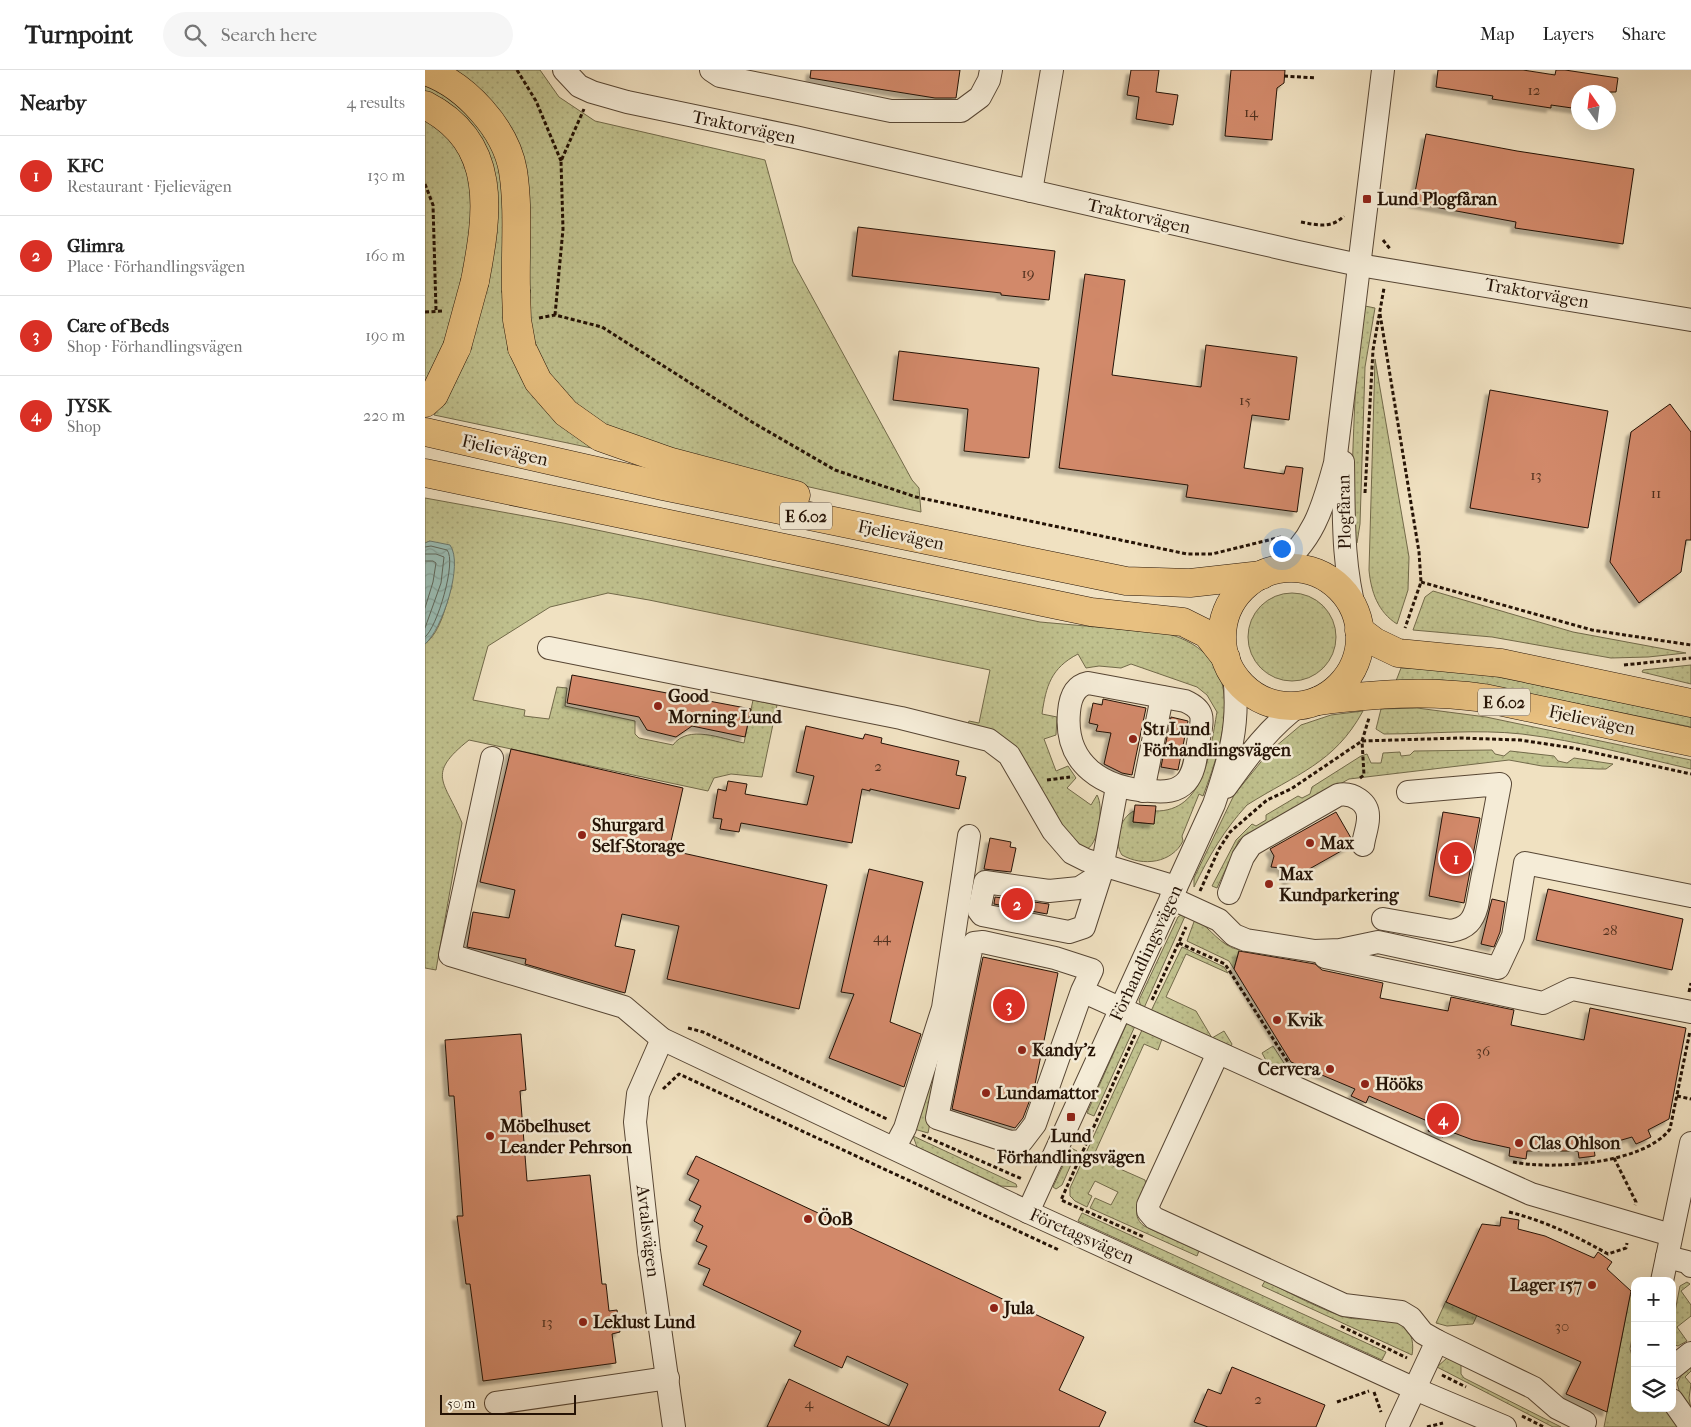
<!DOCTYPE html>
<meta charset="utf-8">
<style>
:root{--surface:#fff;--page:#f6f6f6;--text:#222;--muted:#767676;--line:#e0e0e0;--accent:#d93025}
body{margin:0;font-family:"IM FELL French Canon",serif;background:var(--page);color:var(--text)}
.controls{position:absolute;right:15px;bottom:15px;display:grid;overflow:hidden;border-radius:10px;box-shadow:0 5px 20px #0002}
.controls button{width:45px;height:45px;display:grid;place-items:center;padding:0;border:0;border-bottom:1px solid var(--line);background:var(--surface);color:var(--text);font:25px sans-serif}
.compass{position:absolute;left:1146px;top:15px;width:45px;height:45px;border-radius:50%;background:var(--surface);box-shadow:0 5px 20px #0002;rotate:346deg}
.scale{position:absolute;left:15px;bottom:12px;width:136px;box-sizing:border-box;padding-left:5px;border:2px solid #241205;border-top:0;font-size:14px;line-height:18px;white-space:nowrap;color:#241205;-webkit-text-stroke:4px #f5ecd7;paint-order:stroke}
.you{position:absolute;left:856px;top:478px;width:18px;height:18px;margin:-12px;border:4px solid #fff;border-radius:50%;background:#1a73e8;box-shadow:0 0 0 8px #1a73e833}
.badge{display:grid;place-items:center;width:32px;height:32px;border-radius:50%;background:var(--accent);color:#fff;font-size:16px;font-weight:700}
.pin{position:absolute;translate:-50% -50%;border:2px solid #fff;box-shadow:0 1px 5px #0006}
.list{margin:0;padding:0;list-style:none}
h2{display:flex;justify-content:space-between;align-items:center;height:65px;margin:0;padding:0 20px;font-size:21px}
h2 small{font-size:16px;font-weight:400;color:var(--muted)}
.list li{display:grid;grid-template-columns:32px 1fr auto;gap:15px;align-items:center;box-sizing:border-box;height:80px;padding:0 20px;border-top:1px solid var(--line)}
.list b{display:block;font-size:19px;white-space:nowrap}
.list p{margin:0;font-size:16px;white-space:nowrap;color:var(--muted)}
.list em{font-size:16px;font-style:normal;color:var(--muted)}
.icon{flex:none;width:28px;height:28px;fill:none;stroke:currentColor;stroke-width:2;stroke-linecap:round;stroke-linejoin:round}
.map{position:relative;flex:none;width:1266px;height:1357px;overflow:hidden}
header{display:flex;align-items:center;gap:30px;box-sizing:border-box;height:70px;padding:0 25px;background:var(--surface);border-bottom:1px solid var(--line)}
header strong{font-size:24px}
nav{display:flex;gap:28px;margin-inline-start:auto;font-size:18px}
.search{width:350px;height:45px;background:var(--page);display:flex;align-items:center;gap:12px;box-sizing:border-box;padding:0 18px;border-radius:28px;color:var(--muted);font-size:19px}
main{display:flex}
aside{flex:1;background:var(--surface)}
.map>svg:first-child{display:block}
</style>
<header>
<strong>Turnpoint</strong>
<div class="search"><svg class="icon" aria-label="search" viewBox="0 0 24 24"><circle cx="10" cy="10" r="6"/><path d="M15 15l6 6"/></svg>Search here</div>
<nav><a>Map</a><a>Layers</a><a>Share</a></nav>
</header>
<main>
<aside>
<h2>Nearby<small>4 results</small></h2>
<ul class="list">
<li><span class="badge">1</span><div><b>KFC</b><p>Restaurant · Fjelievägen</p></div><em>130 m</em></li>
<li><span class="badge">2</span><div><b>Glimra</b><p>Place · Förhandlingsvägen</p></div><em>160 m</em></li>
<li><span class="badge">3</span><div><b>Care of Beds</b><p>Shop · Förhandlingsvägen</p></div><em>190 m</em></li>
<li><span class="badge">4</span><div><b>JYSK</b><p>Shop</p></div><em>220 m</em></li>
</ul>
</aside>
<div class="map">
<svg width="1266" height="1357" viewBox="0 0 1266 1357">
<defs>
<pattern id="grass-dots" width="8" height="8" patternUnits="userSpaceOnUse" patternTransform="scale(1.25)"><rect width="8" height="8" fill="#c0c18e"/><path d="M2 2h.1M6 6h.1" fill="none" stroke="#a5a579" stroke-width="1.8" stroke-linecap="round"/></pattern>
<pattern id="water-waves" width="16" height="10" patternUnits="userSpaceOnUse" patternTransform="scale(1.25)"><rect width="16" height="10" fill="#9abdb4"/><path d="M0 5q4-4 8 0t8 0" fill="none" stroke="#85a199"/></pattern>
<filter id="shadow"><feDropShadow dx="-4.5" dy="4.5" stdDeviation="1" flood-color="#0004"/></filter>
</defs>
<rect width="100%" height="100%" fill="#f0e1c1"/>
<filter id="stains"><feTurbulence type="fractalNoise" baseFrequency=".004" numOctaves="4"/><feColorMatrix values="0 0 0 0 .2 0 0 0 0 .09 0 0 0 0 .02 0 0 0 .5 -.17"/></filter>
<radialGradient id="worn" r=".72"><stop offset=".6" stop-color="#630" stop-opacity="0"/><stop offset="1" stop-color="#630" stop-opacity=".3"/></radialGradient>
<g fill="url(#grass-dots)" stroke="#726a4a">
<polygon points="24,0 115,0 134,27 170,51 340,90 368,192 487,410 494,418 496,442 286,395 218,374 169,350 133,317 113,286 102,237 102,138"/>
<polygon points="0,13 39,38 57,59 73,90 79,114 79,241 176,380 9,345 21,329 69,129 0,23"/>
<polygon points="0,46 32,78 46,113 50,129 43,190 17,282 0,317"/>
<path d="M940,236L950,238L940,297L935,454L932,473H928C926,441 927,409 928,377C930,328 931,284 940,236Z"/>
<path d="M950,289L984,487L983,520L972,554C953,542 946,522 944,500Z"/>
<path d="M0,428L138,453L615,552L740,563C825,585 801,665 778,726L774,724L757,766L758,771C747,793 718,797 697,785C688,772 695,747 709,741L708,752L729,754L730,741C780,742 785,680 792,642L782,625L772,617L706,594L696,598L674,596L661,598L653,584C626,598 621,616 617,644L632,647L631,665L619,669L631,701L643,696L651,708L642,718L666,735L672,725C679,736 674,776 660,780L542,656L544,651L554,653L565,600L224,530L183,523L125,537L63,576L48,630L100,640L99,646L124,649L132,617L142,618L140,636L210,651V664L214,668L248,675C263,654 297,669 319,673L328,630L352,635L337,707L306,704L289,708L283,721L44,670C0,705 20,711 37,753L11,900L0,898V574C17,560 20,536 27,516L5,471L0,473Z"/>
<polygon points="1008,521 1148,562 1261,583 1223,587 1186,588 1067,567 988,560 1000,527"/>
<circle cx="867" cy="567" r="44"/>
<polygon points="1266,595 1266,614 1217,602 1218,600"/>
<polygon points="976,598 1045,601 1266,647 1266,657 1066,616 1017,610 971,611"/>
<path d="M992,638L1061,647L1266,690V699C1210,686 1154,671 1097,664C1051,659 1005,664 959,664L951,659L956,639Z"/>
<path d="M938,641C909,694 871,704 822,735C799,760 784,786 769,817V808L809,725L844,682L876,655L906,645Z"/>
<polygon points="1067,680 1070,684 1079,686 1085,681 1129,686 1133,691 1142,693 1149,688 1188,694 1181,699 1173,699 1117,696 1084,690 924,709 814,770 792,818 787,816 811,770 827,754 831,756 841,750 841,745 873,726 877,728 885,724 887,717 936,686 942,684 946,693 956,693 958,683 975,682 976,686 985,685 989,681"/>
<polygon points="759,843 761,844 719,938 716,937 714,930 753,847"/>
<path d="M770,849C787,859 794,875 814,880L809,899L804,891L762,871Z"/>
<polygon points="757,877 799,897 803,903 761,884 741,927 771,941 787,968 799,961 807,974 806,976 726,941"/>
<polygon points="702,953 710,956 669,1046 662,1043"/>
<path d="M717,960L737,969L733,980L719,974L668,1087L720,1110L721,1115C716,1128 704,1145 719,1156L774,1181L772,1186L665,1138L670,1128L686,1135L693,1122L670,1111L663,1124L667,1126L662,1137L650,1131L645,1126V1118Z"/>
<polygon points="521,971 503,1063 489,1059"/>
<polygon points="848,976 868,1007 843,994 837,983"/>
<polygon points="488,1066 591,1114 592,1117 576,1116 492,1077"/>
<polygon points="646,1078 652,1081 637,1115 631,1119 628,1117"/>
<polygon points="657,1143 961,1282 957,1290 653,1151"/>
<path d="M840,1211C864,1222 899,1242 924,1248C943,1252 963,1241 980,1256C987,1263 989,1275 987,1285L837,1216Z"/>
<polygon points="1262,1212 1265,1214 1256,1221 1266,1235 1266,1246 1252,1257 1262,1271 1253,1276 1247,1274 1247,1257 1255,1216"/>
<polygon points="1205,1225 1210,1229 1210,1252 1205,1279 1210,1296 1210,1338 1240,1338 1254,1357 1179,1357"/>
<polygon points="1021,1231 1052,1245 1048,1254 1022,1256 1011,1253"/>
<polygon points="1022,1288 1036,1294 1036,1304 1039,1308 1136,1357 1128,1357 1012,1297"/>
<polygon points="1266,1297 1266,1301 1260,1307 1266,1314 1264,1328 1266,1339 1255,1324 1252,1313 1256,1306"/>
</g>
<path fill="url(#water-waves)" stroke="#6b796e" d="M5,471L25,475C39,494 17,560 0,574V473Z"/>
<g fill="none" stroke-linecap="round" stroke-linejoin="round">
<g stroke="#5f685c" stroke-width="1">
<path d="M0,477L6,476L22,480C32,491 12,558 0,567"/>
<polyline points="0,484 11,484 19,487 16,513 0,558"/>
<polyline points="0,491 8,491 11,493 8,512 0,538"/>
</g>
</g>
<g fill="#d2896a" stroke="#241205" filter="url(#shadow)">
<polygon points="386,0 535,0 531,28 510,28 385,8"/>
<polygon points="706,0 734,0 731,22 753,25 748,55 711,49 714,27 702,25"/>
<polygon points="806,0 860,0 859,13 852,18 847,70 800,66"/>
<polygon points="1013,0 1098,0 1130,5 1131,0 1140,0 1193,8 1191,22 1154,22 1154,39 1126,35 1126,38 1067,29 1068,26 1011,17"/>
<polygon points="1001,64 1092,81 1209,99 1198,174 1090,158 1091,152 988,133"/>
<polygon points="433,157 630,181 624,230 576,225 576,223 427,206"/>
<polygon points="660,204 700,210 687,305 776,317 781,275 872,287 864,350 827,345 819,398 859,404 861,396 878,398 872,442 761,427 763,415 634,398"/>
<polygon points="474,281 614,298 604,388 539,381 543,339 468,330"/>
<polygon points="1065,320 1183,341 1163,458 1045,438"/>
<polygon points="1245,334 1266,362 1266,470 1261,470 1256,502 1214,533 1185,492 1206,362"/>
<polygon points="147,605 326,639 320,667 267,656 251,667 222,660 214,647 142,633"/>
<polygon points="678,629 721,638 707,705 697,703 679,694 686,663 671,661 673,655 664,653 668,633 677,635"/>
<polygon points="746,647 763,651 753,700 736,697"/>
<polygon points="381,656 438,669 440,664 457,668 456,673 534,691 531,705 541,707 534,739 445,719 445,721 437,719 427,773 316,753 314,762 295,759 297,749 288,748 293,719 301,721 303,711 322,714 320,724 382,735 389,706 371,702"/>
<polygon points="86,679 258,718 244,780 402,815 374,939 242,909 254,856 197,844 190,876 210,880 200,923 100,894 101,889 42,877 48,842 84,848 90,820 55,812"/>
<polygon points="710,735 731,736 729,754 708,752"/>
<polygon points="911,742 926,768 925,776 863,811 856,798 846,797 849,786 845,779"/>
<polygon points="1018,742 1055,748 1039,833 1004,826"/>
<polygon points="565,768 586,772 585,777 591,778 586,802 559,799"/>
<polygon points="444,799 498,812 465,952 496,964 479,1017 404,988 429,924 416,922"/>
<polygon points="1123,819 1258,849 1247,900 1111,870"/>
<polygon points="570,827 624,834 622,844 569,834"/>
<polygon points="1067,829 1080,832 1075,862 1069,877 1056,874"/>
<polygon points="814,881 890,894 897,900 958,913 955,928 1023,941 1026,927 1089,940 1086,955 1159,970 1165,938 1261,958 1244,1049 1223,1060 1226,1067 1218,1071 1211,1074 1207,1067 1169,1078 1170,1086 1154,1088 1153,1081 1102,1081 1101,1089 1084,1086 1085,1078 1048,1070 1021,1060 1018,1067 1003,1061 1007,1053 944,1026 941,1033 926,1026 930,1019 866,992 809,899"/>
<polygon points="558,887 633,903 609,1019 598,1048 590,1058 527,1039"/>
<polygon points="96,964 101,1020 95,1021 102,1111 165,1105 177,1214 181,1214 184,1241 192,1240 195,1262 187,1264 191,1293 58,1311 45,1214 41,1214 32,1146 38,1146 29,1026 24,1026 20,970"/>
<polygon points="271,1086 659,1267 634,1320 681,1342 674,1357 342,1357 364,1309 464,1356 483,1314 422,1286 417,1298 369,1276 376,1261 278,1215 285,1199 273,1194 282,1176 271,1171 278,1156 269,1151 276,1136 264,1130 274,1110 262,1104"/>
<polygon points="1076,1147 1094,1150 1093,1159 1120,1166 1169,1188 1173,1182 1187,1192 1182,1199 1206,1221 1182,1342 1141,1324 1156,1292 1021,1232 1057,1154 1075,1156"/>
<polygon points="807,1297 900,1335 891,1357 783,1357 769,1352 783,1319 796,1324"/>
</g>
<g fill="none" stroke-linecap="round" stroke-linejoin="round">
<g stroke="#574634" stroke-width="24">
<g id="minor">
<polyline points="139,0 154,16 167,22 202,32 370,67 873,182 934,195 1266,250"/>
<polyline points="286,0 295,6 466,41 536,41 555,27 564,10 566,0"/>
<polyline points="606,121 627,0"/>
<path d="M918,392C919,446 917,492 931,545"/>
<path d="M849,500C888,474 898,437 910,393L958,0"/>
<polyline points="124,578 476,648 564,670 584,685 628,761 647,783 661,790 751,817"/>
<path d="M663,613L760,631C780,640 778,648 774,668C771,682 771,701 761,712C752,722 739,722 726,721C679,719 639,695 644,642C645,629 649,616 663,613Z"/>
<polyline points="67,688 25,885 199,937 237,969 603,1142 990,1319 1080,1357"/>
<path d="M801,717C823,686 845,656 876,634"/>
<polyline points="718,721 737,627"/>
<polyline points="676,804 654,818 624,821 560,812 554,841 557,845 644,862 659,857 676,804 692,717"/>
<path d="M804,823L818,787L826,775L913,725C927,722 944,732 943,748C943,757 939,766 938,775"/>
<polyline points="746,828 794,850 809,865 821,870 890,881 915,880 953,872 1073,898 1088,866 1100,793 1266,826"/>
<path d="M958,849L1026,861C1042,858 1048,851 1052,836L1075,714L983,722"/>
<polyline points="900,887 1118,933 1147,919 1266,942"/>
<polyline points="657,921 667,900 630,888 558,872 549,873 546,880 512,1048 585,1072 597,1071 610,1054 657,921 1106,1124 1246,1165"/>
<polyline points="237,969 213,1024 210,1052 224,1181 249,1357"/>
<polyline points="793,983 723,1135 723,1141 729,1148 919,1235 976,1242 986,1248 998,1263 1012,1271 972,1357"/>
<polyline points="470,1077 480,1058 518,938 544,766"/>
<path d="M603,1142L789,734C805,687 815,655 809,604"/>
<polyline points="1242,1187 1262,1192 1266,1196"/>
<polyline points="1237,1211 1266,1073"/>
<polyline points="1012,1271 1109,1318 1132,1338 1160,1352 1158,1357"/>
<polyline points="1247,1298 1266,1283"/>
<polyline points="1247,1330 1266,1357"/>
<polyline points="71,1333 243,1308"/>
</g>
</g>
<g stroke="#241205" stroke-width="29">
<g id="major">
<path d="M0,1C40,14 81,59 88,101C94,139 90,180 91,220"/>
<path d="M0,35C74,73 63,143 50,211"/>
<polyline points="97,278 113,311 141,343 175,367 243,391 371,425"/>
<polyline points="0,333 9,325 32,277"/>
<polyline points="0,362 238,416 701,511 765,513 837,505"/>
<polyline points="0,403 666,542 758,552 782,564 801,588"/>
<circle cx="866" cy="567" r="69"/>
<polyline points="934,560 950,572 973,583 1076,593 1266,633"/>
<path d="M893,631C952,624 1000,620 1059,628L1266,672"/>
</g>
</g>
<g stroke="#241205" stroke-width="3" stroke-dasharray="4 2.5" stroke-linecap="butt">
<polyline points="92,0 111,31 136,91"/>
<polyline points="859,6 891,8"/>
<polyline points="0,114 8,135 11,240"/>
<path d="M876,152C892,155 906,159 919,146"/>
<polyline points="958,170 966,180"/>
<polyline points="0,242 19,241"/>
<polyline points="955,244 994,482 996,512 980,558"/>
<polyline points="130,245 138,159 136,91 159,39"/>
<polyline points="114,248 130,245 177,257 327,352 410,400 491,427 762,484 787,484 856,467"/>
<polyline points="940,423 948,280 959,218"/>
<polyline points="996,512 1167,560 1266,575"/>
<polyline points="1199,595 1266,588"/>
<polyline points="935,708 939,705 937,671 944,648"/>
<polyline points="622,710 645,707"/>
<polyline points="775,821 794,779 805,762 842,730 866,719 937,671 1035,668 1095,670 1148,678 1266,704"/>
<polyline points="754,873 800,894 863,992"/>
<polyline points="1264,922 1266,913"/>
<polyline points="727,930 761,857"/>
<polyline points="263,958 278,962 462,1049"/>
<polyline points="710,965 636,1130 719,1167"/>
<polyline points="238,1019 254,1004 634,1180"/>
<polyline points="1252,1026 1266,1029"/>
<polyline points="497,1065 597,1109"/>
<polyline points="1189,1088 1211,1132 1210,1135"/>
<path d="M1088,1092C1128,1100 1219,1094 1245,1059L1265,961"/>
<path d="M1084,1142C1120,1151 1151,1166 1183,1184L1201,1178L1202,1173"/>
<polyline points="916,1256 982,1288"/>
<polyline points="1017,1305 1041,1317"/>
<polyline points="949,1322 956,1342"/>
<polyline points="912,1332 944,1321"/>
<polyline points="1097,1346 1119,1357"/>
<polyline points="1002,1357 1018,1353"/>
</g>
<use href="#minor" stroke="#f5ecd7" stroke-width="22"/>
<use href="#major" stroke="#e8c080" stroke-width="28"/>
<g stroke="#241205" stroke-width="29" stroke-linecap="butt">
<g id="major-bridge">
<polyline points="91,220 92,250 97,278"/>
<polyline points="32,277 50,211"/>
</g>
</g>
<use href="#major-bridge" stroke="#e8c080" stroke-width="28"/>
</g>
<g fill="#8f2418" stroke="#f5ecd7" stroke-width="2">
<rect x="937" y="124" width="10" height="10" rx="2.5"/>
<circle cx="233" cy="636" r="5"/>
<circle cx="708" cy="669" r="5"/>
<circle cx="157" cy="765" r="5"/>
<circle cx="885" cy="773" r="5"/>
<circle cx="844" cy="814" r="5"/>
<circle cx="852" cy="950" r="5"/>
<circle cx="597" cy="980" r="5"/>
<circle cx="905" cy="999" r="5"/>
<circle cx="940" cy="1014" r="5"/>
<circle cx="561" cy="1023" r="5"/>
<rect x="641" y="1042" width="10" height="10" rx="2.5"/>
<circle cx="65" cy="1066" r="5"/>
<circle cx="1094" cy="1073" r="5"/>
<circle cx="383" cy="1149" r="5"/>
<circle cx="1167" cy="1215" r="5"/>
<circle cx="569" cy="1238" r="5"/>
<circle cx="158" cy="1252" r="5"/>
</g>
<g text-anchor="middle" stroke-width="5" stroke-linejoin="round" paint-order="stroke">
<g font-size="15" fill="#50301e">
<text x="1109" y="25">12</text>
<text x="826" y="47">14</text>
<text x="603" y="208">19</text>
<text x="820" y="335">15</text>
<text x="1111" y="410">13</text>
<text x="1231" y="428">11</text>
<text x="453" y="701">2</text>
<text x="1185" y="865">28</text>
<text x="457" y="872">44</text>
<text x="1058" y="986">36</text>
<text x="122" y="1257">13</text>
<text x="1137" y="1261">30</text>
<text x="833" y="1334">2</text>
<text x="384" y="1338">4</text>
</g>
<g fill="#f5ecd7" stroke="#635344" stroke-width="1">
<rect x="355" y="432.5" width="52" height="27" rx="4"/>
<rect x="1053" y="618.5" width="52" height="27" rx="4"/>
</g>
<g font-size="16" font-weight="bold" fill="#241205">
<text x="381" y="452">E 6.02</text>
<text x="1079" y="638">E 6.02</text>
</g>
<g font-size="18" fill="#241205" stroke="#f5ecd7">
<text transform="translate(319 57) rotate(12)" y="6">Traktorvägen</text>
<text transform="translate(714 146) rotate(13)" y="6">Traktorvägen</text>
<text transform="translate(1112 223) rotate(10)" y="6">Traktorvägen</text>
<text transform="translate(80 380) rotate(13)" y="6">Fjelievägen</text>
<text transform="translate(919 442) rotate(-91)" y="6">Plogfåran</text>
<text transform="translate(476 465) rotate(12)" y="6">Fjelievägen</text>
<text transform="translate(1167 650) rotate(12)" y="6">Fjelievägen</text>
<text transform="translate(721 883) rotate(-65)" y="6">Förhandlingsvägen</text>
<text transform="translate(223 1161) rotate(83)" y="6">Avtalsvägen</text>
<text transform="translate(657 1166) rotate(24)" y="6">Företagsvägen</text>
</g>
<g font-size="18" font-weight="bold" fill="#241205" stroke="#f5ecd7" text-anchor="start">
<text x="952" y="135">Lund Plogfåran</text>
<text x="243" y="632">Good<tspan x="243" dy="21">Morning Lund</tspan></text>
<text x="718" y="665">St1 Lund<tspan x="718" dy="21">Förhandlingsvägen</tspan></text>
<text x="167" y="761">Shurgard<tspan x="167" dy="21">Self-Storage</tspan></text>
<text x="895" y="779">Max</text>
<text x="854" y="810">Max<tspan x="854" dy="21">Kundparkering</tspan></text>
<text x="862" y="956">Kvik</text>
<text x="607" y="986">Kandy'z</text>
<text x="895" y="1005" text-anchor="end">Cervera</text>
<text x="950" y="1020">Hööks</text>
<text x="571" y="1029">Lundamattor</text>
<text x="75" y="1062">Möbelhuset<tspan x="75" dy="21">Leander Pehrson</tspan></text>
<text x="646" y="1072" text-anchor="middle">Lund<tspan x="646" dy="21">Förhandlingsvägen</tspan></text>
<text x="1104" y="1079">Clas Ohlson</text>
<text x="393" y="1155">ÖoB</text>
<text x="1157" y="1221" text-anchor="end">Lager 157</text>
<text x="579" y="1244">Jula</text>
<text x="168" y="1258">Leklust Lund</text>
</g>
</g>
<rect width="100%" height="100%" filter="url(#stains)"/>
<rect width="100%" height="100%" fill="url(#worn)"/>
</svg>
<div class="controls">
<button>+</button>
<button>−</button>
<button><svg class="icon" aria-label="layers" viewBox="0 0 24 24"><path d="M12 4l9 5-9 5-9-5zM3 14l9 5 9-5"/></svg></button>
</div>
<svg class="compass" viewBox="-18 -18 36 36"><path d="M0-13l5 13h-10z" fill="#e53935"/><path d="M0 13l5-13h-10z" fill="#767676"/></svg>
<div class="scale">50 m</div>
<div class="you"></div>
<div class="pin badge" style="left:1031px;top:788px">1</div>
<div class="pin badge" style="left:592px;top:834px">2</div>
<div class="pin badge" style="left:584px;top:935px">3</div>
<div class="pin badge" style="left:1018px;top:1049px">4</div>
</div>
</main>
